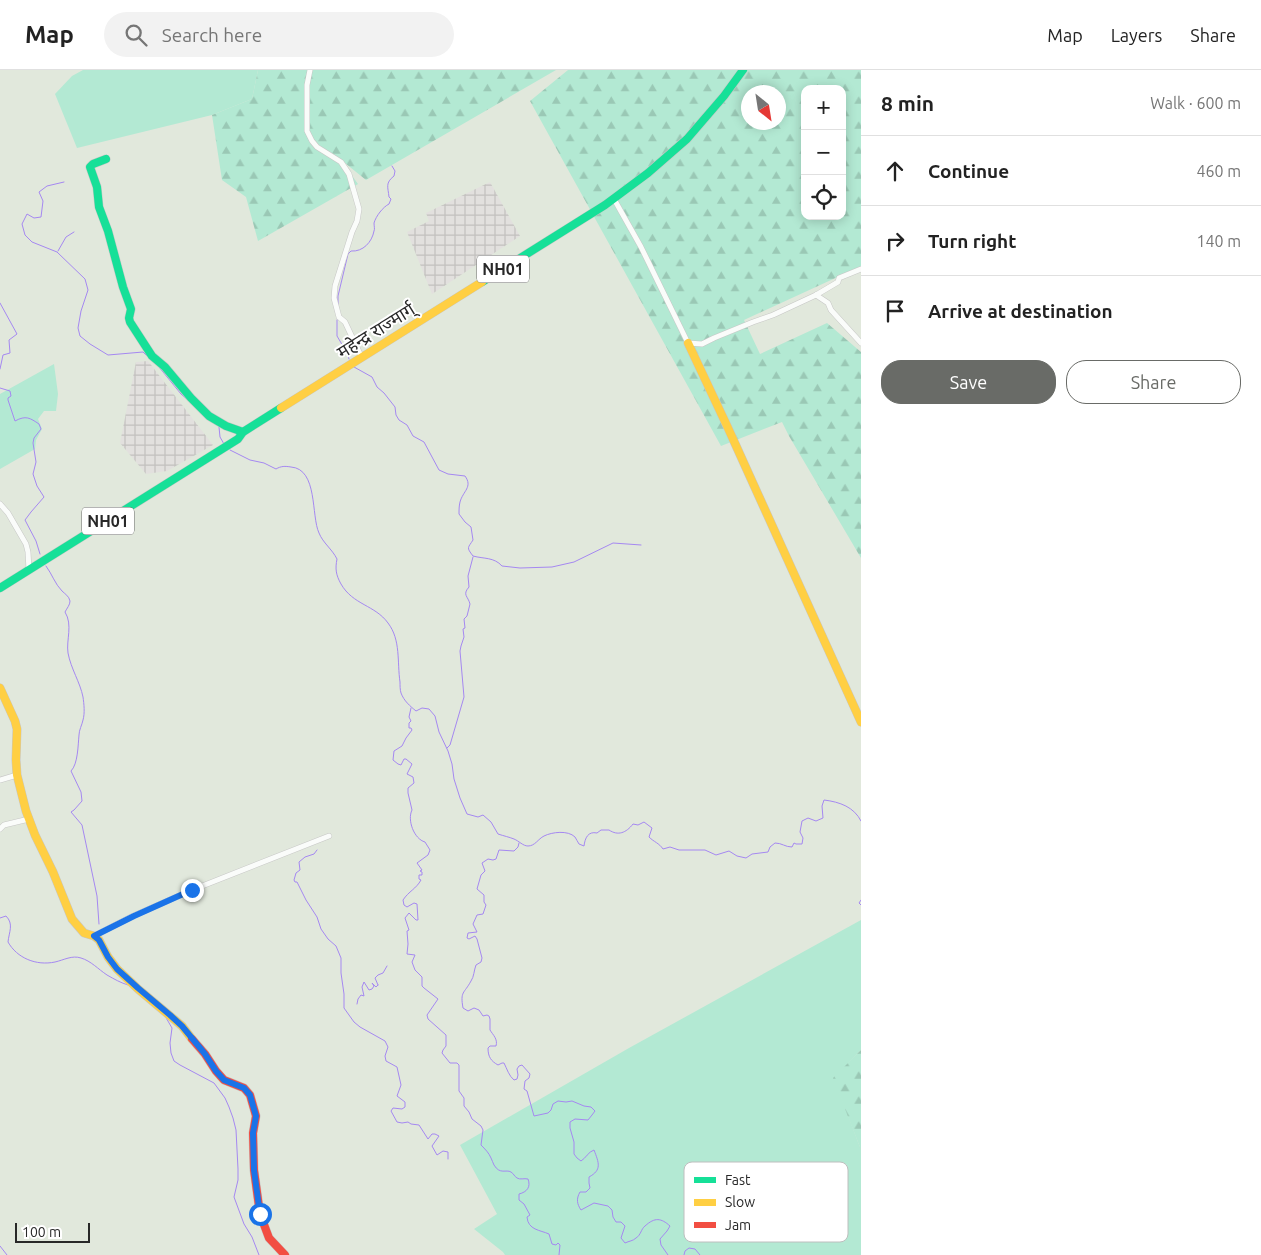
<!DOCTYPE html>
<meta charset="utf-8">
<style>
:root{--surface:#fff;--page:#f2f2f2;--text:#222;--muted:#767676;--line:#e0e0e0;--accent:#696b67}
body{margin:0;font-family:Ubuntu,"Noto Sans Devanagari",sans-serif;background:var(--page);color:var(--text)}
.controls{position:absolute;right:15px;top:15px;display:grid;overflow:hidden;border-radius:10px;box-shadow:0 2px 12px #0003}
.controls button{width:45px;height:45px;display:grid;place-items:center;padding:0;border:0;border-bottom:1px solid var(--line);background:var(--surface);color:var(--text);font:25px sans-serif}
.compass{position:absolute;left:741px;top:15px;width:45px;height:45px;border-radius:50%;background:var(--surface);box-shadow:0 2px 12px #0003;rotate:150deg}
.scale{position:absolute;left:15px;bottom:12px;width:75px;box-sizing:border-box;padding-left:5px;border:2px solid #282828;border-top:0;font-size:14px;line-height:18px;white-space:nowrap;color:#282828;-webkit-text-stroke:4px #fff;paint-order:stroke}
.stop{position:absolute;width:15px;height:15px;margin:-11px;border:4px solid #1a73e8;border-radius:50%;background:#fff}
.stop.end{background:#1a73e8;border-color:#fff;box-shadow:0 1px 5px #0008}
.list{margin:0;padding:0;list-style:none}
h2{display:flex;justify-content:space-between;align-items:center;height:65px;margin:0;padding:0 20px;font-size:21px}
h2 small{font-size:16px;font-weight:400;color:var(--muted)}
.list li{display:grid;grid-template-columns:32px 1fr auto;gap:15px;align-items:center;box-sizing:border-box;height:70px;padding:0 20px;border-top:1px solid var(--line)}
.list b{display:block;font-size:19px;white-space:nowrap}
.list em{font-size:16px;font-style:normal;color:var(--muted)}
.actions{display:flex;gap:10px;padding:15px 20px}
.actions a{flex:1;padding:11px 0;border:1px solid var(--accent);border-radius:20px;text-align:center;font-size:18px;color:var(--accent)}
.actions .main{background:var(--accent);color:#fff}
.icon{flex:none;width:28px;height:28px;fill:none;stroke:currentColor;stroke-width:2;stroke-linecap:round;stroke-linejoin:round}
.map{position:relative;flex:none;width:861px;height:1185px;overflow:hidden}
header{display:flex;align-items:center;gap:30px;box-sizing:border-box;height:70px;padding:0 25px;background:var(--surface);border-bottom:1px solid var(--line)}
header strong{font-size:24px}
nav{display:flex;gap:28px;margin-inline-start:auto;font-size:18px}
.search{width:350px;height:45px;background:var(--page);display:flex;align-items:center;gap:12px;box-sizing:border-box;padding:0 18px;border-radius:28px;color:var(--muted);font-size:19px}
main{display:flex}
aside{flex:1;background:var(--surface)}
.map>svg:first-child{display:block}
</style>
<header>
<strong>Map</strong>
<div class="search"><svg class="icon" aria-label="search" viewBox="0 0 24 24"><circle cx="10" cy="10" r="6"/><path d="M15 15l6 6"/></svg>Search here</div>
<nav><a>Map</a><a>Layers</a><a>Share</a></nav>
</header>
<main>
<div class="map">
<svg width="861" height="1185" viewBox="0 0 861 1185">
<defs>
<pattern id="industrial-grid" width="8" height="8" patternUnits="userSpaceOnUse" patternTransform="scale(1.25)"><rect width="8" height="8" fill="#e2e0de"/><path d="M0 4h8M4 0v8" fill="none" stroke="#c2c0be"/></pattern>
<pattern id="forest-firs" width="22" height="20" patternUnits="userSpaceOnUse" patternTransform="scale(1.25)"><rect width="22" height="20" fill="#b3e9d3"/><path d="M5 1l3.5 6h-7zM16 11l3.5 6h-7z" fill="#9ac8b5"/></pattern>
</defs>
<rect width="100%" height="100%" fill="#e1e8dc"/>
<g fill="url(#industrial-grid)">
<polygon points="490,112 520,166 432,224 407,162 429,151 426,143"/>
<polygon points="148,291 213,375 167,401 146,404 120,373 136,292"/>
</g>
<g fill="#b3e9d3">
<polygon points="83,0 258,0 252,29 212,45 77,78 55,24 72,6"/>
<polygon points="54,294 58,324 56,341 44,341 38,349 42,359 36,370 35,379 0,399 0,324"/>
<polygon points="861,850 861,980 834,1008 861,1080 861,1185 505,1185 503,1182 474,1159 497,1144 460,1075 629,978"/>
</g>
<g fill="url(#forest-firs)" fill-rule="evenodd">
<polygon points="258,0 556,0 366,110 340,89 358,114 258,171 246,127 222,110 212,45 252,29"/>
<path d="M568,0H861V202L855,199L744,250L760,284L827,253L861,282V488L789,366L782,352L721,376L530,31ZM805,19H842V146H805ZM748,22H778V52H748Z"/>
<polygon points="861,980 861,1080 833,1008"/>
</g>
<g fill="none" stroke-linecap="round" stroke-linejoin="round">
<g stroke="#a588f1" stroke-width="1">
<polyline points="64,112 47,116 39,122 43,131 41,147 34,148 27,144 22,154 25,165 32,172 57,182 85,209 88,220 81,241 78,258 80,266 90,274 108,285 143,282 147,286"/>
<polyline points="58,181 66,167 74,162"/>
<polyline points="0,233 17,264 9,270 10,283 3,285 0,299"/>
<path d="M338,235V226L348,184L351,181C363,182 372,172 374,161C375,159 374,156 374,153C376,146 383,137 389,134L391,129L389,127C388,117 385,113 394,106L395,101L392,96"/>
<polyline points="337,250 337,266 347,283 349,289"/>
<polyline points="159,297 181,324 188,330"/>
<path d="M354,297L372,307L377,317L384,323L395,337L396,345L399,350L407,355L413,366L424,372L439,400L448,404L465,406C473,417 463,421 460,432C459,436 459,440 459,444L465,452L471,457L473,470C468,478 466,477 473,486C484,489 494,487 502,496L520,498L552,497L574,492L613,473L641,475"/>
<path d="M0,318L10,321L11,326L8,328V330L15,351C26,345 30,348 39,354L41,359L34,368L33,373L36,392L33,404L37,416L44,427L31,442L25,450L36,471L40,484"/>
<polyline points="219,357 220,367 224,374"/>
<path d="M230,380L250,390L264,393L276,399C281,396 285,396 291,397C318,399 311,446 319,463C323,473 332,479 337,489C335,499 336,505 341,514C353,535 375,535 388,553C401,570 397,592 400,612C400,615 400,620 401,623C404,631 410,636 416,641L422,638L429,639L435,646L439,662L448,681L452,694L454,709L460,728L467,744L478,747L483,745L491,752L498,764C504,766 509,767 514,769C519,771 523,776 528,776C535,776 538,769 544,766C552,762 568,760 575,767C576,769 578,772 579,774L584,776C585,768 588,761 597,763L601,760H609C618,766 626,763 633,754L638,755L644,752L652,758L649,767C654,772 659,773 663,779L670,777L679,780H705L716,785L729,781L737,786L746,788L752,784L768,782L770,777L775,773C782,773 785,777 792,777L794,773L796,774H802L803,768L800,762L802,751L808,748L816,751L823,748L822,736L824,730C840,732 854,737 861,751"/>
<path d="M46,496C52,504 55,514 62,521C65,524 69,526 70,531C70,535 67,538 65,542C73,555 66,570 68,583C71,599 80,612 83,627C84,634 85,643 83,650C82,655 79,660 79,665C78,675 78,694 71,701L81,722L82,731L74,740L71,742L82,755L97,826L99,854"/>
<path d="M411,638L409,647L411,651L409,653V658H411L412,660L406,668L402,676L394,681L393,690L398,694L401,695L404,689H406L412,694L407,704L413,707L414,713L408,718V723L412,740C407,750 414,769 425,772L430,780L428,785L417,793L422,800L420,801L422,802V805H419V809L421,810C416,819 409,821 403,830L404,835L407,837L414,833L417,834L418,850H416L409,843L405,848L409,860L407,861L408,874L407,884L415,885L412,892L415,900L422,907V916L424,918L438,929L427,945L428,949L446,965V976L443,980L442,983L450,993H457L459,995V1021L464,1028V1036L469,1042L472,1049L481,1056L483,1060L481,1075C485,1079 489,1083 491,1088C492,1090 493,1093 494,1095C500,1105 506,1099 511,1102C514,1104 514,1106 517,1108C520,1110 524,1108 528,1109C531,1117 527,1122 519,1124V1130L524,1134L530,1145L527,1147C528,1160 540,1160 549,1164L552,1174L556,1175L558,1173L560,1175L559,1185"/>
<path d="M447,678L450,675L464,627L460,581L461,576L464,567L463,559L465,558L464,549L467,546L470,534C468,526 462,525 469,517L468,506L473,487"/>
<path d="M519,773L518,777L514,781L499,780L496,789L493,790L488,789L482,793L485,801L481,805L477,819L484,825V832L486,835L483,844L477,845L473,854L477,862L468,863L467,868L469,869L475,866L477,869L482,888L481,892L476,895C474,900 474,907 471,911C464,924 460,921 463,938L468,941L474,938L479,940L483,946L487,945L489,946L490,949V960C493,965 498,969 496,976H490L488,978C488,987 491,991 498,995L502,993H504C507,999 509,1006 514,1010L517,1009L518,1005L517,999L519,996L522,995L530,1004L529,1008L525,1011L524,1019L527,1021L534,1046L548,1043L551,1040L553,1034L558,1031L566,1032L572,1031L584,1036L591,1037L595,1041L592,1045L588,1050L575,1049L570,1052V1058L574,1072V1084L577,1088L581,1091C586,1088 588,1082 594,1080C599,1093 602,1100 589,1107V1113L590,1118L586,1122H580C576,1129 577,1134 581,1140L594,1133L608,1136L612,1140L613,1147L616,1152H621L625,1156L621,1168L625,1173C629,1171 633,1171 636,1168C641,1165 641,1159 645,1156C655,1147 661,1148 670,1156L667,1161L660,1169L661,1175L668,1185"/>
<polyline points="317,780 314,784 305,787 299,792 300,800 296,803 294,810 295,812 297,812 306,830 317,847 321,859 328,869 336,876 341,888 341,903 344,924 344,938 354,952 360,957 385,971 388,977 385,986 386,991 397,997 401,1015 397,1026 405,1032 405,1037 402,1039 393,1038 391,1041 397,1052 402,1053 408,1052 411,1054 419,1055 428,1069 432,1064 435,1064 439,1066 432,1076 437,1085 443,1081 448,1082 448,1089"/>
<polyline points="861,830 859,833 861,835"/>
<path d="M0,848L6,846C14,854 9,862 8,872C17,888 36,896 55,892C64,890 72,885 81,888C91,891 98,899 107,905C114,909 121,913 128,915"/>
<polyline points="378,915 375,908 378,905 383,903 387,896"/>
<polyline points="357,934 358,929 361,925 364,926 362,917 364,912 369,920 372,919 374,916 372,913 376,917 378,915"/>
<polyline points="165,946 172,958 170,973 171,983 174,991 180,995 214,1013 225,1028 229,1037 233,1048 236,1060 238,1099 238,1110 234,1127 244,1154 252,1167 259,1185"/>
<polyline points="0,1176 7,1185"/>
<polyline points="684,1185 685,1181 689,1178 695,1179 700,1185"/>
</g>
<g stroke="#c7c7c6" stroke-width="6">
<g id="street">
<polyline points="310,0 307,15 307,61 312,71 317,77 341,92 349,104 359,139 357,151 352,162 335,216 334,228 339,247 345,252 362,288"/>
<polyline points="614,129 641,177 688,273 702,274 714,268 753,252 773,245 816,225 838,212 839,208 861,199"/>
<polyline points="816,225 828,233 831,240 861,273"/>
<polyline points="0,434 8,443 26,474 28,482 29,500"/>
<polyline points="0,710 17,705"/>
<polyline points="0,759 4,755 29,749"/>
<polyline points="94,866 133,846 192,820 329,766"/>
</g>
</g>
<g stroke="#c7c7c6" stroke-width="9">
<g id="fast">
<polyline points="106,89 93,94 90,97 97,117 99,137 108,161 123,217 131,239 129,248 130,252 152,286 165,297 191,328 209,346 226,356 243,362"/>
<polyline points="482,212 605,135 648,103 687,69 724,26 743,0"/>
<polyline points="0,518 238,369 243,362 281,338"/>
</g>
</g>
<g stroke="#c7c7c6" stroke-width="9">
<g id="slow">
<polyline points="688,273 728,358 861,652"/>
<polyline points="281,338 482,212"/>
<polyline points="0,618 15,651 17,659 16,690 17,705 26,741 35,765 53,802 72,849 84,863 94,866 99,870 108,887 117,899 138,919 182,956 192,969"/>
</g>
</g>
<g stroke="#c7c7c6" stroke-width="9">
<polyline id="jam" points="192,969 205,984 216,1001 224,1010 244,1018 250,1025 256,1046 253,1063 254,1100 260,1144 269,1168 285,1185"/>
</g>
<use href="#street" stroke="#fafcfa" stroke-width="5"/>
<use href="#fast" stroke="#16e098" stroke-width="8"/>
<use href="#slow" stroke="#ffcf43" stroke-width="8"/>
<use href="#jam" stroke="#f24e42" stroke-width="8"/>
</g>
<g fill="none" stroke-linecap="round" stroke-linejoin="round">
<polyline stroke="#1a73e8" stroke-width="6" points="192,820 134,846 94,866 99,870 108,887 117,899 138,918 170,945 182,956 205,984 216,1001 224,1010 244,1018 250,1025 256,1046 253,1063 254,1100 260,1144"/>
</g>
<g text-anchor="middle" stroke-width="4" stroke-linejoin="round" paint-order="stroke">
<g fill="#fff" stroke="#686868" stroke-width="1">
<rect x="477" y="185.5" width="52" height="27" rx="4"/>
<rect x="82" y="437.5" width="52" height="27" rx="4"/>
</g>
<g font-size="16" font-weight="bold" fill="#282828">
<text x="503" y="205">NH01</text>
<text x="108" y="457">NH01</text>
</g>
<g font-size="18" fill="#282828" stroke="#fff">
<text transform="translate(376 261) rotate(-32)" y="6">महेन्द्र राज्मार्ग्</text>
</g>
</g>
<rect x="684" y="1092" width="164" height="80" rx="8" fill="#fff" stroke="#bebebe" stroke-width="1"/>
<rect x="694" y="1107" width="22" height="6" fill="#16e098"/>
<rect x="694" y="1129" width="22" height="7" fill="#ffcf43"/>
<rect x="694" y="1152" width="22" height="6" fill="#f24e42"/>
<g font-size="14" fill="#282828">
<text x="725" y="1115">Fast</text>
<text x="725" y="1137">Slow</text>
<text x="725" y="1160">Jam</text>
</g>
</svg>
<div class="controls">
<button>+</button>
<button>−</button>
<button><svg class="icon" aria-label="locate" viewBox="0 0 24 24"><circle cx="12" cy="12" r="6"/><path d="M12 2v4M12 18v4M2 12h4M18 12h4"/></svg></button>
</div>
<svg class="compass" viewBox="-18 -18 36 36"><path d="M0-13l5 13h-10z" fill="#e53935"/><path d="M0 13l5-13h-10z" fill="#767676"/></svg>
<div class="scale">100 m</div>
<div class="stop" style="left:260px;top:1144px"></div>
<div class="stop end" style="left:192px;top:820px"></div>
</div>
<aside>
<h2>8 min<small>Walk · 600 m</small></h2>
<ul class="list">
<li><svg class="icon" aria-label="ahead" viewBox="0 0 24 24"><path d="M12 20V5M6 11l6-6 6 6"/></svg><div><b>Continue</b></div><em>460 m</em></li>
<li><svg class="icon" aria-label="right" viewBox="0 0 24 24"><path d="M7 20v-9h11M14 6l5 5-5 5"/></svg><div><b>Turn right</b></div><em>140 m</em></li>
<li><svg class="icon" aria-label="arrive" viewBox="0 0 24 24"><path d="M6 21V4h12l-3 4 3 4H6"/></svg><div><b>Arrive at destination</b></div></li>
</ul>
<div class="actions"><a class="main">Save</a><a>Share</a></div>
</aside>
</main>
